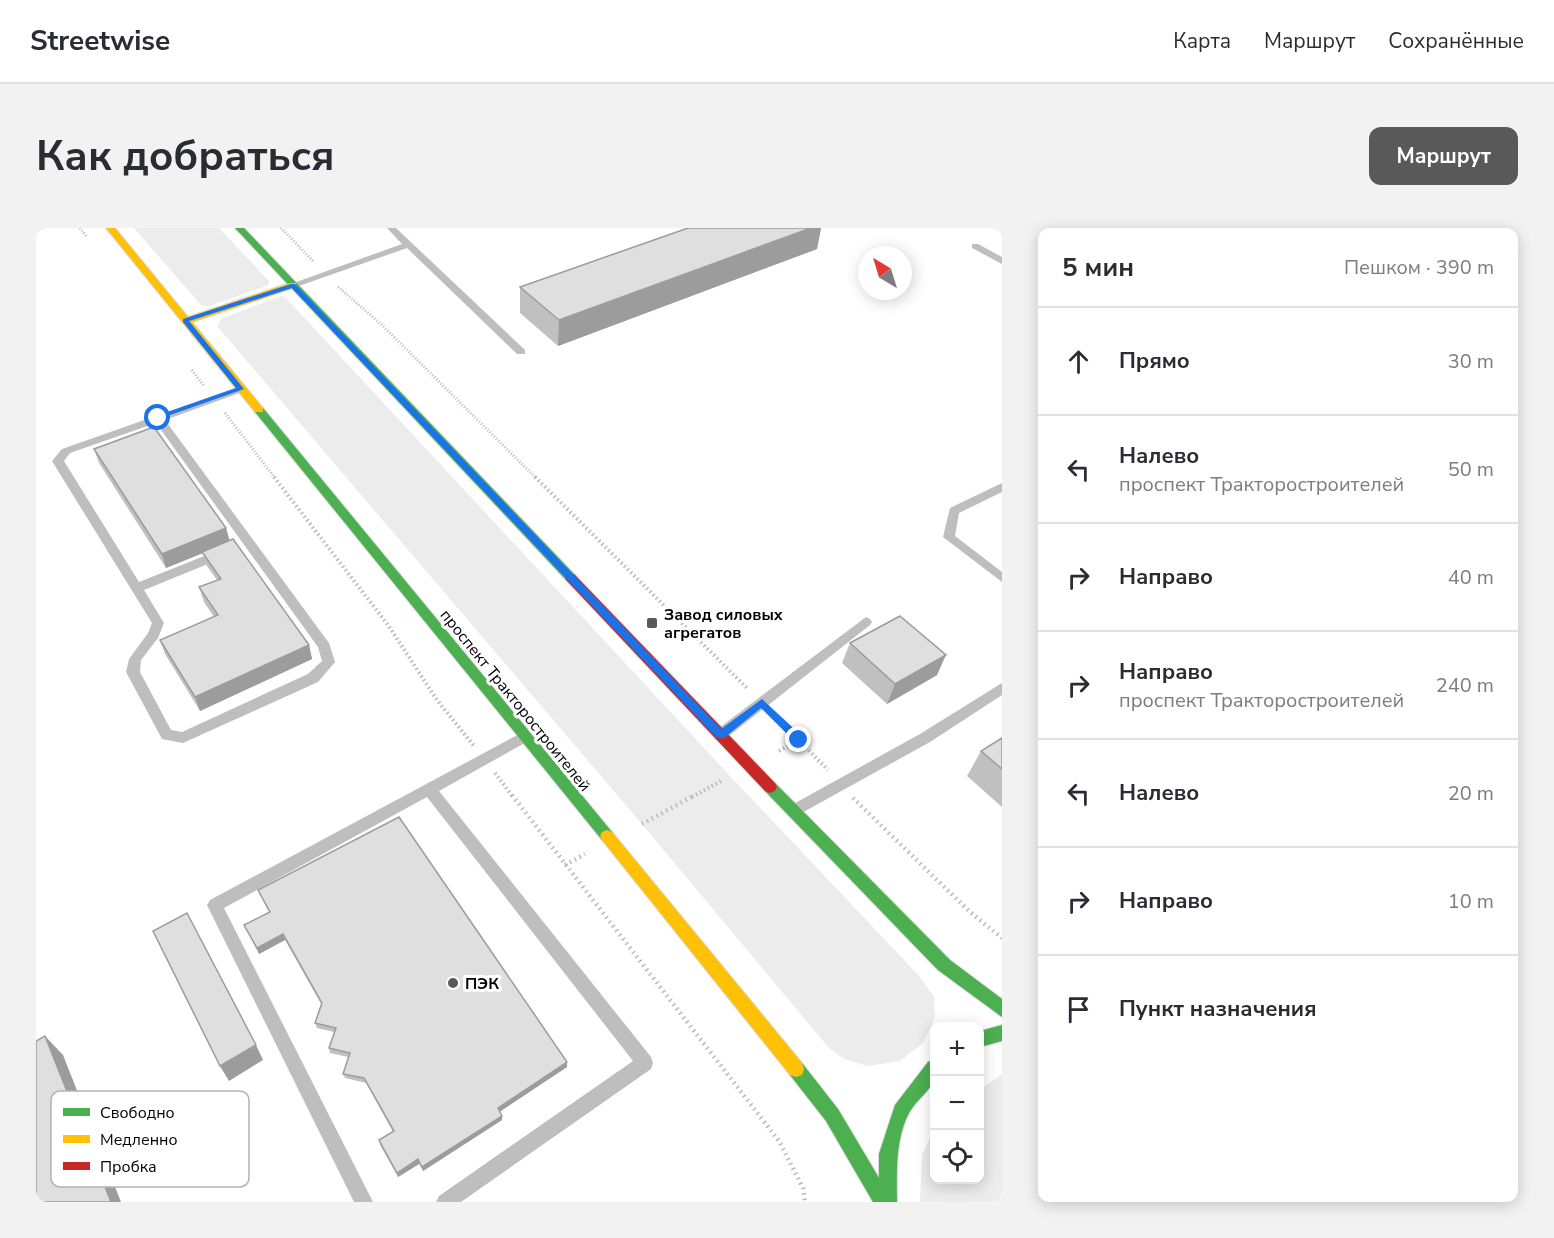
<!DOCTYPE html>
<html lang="ru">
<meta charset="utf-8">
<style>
:root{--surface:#fff;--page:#f2f2f3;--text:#2b2b33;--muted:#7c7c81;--line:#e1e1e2;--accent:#595959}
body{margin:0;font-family:"Nunito Sans",sans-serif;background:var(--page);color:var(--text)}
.controls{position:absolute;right:18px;bottom:18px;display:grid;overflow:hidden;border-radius:12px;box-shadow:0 3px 15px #0003}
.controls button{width:54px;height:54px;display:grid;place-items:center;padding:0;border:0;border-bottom:2px solid var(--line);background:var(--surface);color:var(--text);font:30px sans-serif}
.compass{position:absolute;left:822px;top:18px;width:54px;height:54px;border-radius:50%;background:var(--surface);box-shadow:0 3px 15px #0003;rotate:322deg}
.stop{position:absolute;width:18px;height:18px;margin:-14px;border:4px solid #1a73e8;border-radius:50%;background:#fff}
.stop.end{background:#1a73e8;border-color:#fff;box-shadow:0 2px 6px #0008}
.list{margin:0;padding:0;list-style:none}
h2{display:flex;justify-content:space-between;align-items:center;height:78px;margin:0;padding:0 24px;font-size:26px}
h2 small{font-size:20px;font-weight:400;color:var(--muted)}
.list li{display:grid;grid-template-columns:39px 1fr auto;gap:18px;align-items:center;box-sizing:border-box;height:108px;padding:0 24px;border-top:2px solid var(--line)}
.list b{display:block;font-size:22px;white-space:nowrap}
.list p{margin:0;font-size:20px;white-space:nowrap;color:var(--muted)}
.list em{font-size:20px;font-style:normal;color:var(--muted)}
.icon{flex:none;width:33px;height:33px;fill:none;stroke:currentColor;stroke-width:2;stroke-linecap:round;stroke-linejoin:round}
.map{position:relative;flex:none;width:966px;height:974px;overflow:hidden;border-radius:12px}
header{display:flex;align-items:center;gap:36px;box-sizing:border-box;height:84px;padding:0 30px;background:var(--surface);border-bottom:2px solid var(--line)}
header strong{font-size:28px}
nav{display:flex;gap:33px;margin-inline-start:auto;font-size:21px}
.intro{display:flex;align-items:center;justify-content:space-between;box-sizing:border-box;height:144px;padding:0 36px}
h1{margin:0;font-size:42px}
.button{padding:15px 27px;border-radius:12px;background:var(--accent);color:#fff;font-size:21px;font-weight:700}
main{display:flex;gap:36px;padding:0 36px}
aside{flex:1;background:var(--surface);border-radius:12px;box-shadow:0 3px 15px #0003}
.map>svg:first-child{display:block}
</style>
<header>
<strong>Streetwise</strong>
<nav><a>Карта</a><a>Маршрут</a><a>Сохранённые</a></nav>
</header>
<div class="intro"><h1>Как добраться</h1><a class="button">Маршрут</a></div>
<main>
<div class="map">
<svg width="966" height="974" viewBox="0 0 966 974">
<rect width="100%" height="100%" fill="#fff"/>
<g fill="#ececec">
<polygon points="98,0 183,0 233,53 233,57 171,79 165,77"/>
<polygon points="245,68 250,70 694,548 884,749 898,769 899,790 887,815 864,833 832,838 808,831 793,820 606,596 181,98 185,91"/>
<polygon points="966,846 966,974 884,974 886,927 898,902 898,952 944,952 944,862"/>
</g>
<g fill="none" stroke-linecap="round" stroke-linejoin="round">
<g stroke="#dbdbdb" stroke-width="2">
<g id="fast">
<polygon points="199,0 208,0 539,347 541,350 539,353 531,353"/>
<polygon points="223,179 227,180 576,604 578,608 576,612 571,614 566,612 219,184 219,180"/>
<polygon points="734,553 739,555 914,732 966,771 966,789 902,742 729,563 727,559 729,555"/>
<polygon points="966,797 966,813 944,819 944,803"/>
<path d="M898,832C902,864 885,863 872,887C859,914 861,945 861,974H837L790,893L754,847L752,841L754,835L760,833L766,835L802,881L843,950V926L859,877L892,834Z"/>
</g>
</g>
<g stroke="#dbdbdb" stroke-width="2">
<g id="slow">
<polygon points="70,0 79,0 152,89 254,55 260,55 260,59 156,94 227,180 227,184 219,184"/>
<polygon points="571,602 576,604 766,835 768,841 766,847 760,849 754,847 566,612 564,608 566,604"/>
</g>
</g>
<g stroke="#dbdbdb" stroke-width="2">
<polygon id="jam" points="535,346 539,347 739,555 741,559 739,563 734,565 729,563 531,353 529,350"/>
</g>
<g stroke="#b9b9b9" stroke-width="3" stroke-dasharray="1 2" stroke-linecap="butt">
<polyline points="44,0 51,9"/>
<polyline points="245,0 278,34"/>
<polyline points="302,59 346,97 500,250"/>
<polyline points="156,142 168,158"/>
<polyline points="189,185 239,250"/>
</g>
<g stroke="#b9b9b9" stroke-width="4" stroke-dasharray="1.5 3" stroke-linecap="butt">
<polyline points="238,249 352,397 401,472 438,518"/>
<polyline points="499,249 712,461"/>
<polyline points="738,487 792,542"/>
<polyline points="743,523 763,512"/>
<polyline points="459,545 477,569"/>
<polyline points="656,569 687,552"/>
</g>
<g stroke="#b9b9b9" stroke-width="4.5" stroke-dasharray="1.5 4" stroke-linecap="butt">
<polyline points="476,567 743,913 767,960 769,974"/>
<polyline points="817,570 934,684 966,710"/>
<polyline points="606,596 659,567"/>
<polyline points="529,637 549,626"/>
</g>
<g fill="#bebebe" fill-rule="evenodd">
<polygon points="351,0 360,0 489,122 489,126 481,126 371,20 260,59 252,57 366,16"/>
<polygon points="936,16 942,16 966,29 966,36 936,20"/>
<path d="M205,158L209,159V163L129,192L293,415L299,434L282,454L147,515L126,511L90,444L93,431L112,405L116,395L16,233L26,221ZM120,195L282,419L286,433L272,446L146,504L135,502L104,444L105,432L122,410L128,395L108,362L189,329L191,326L189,323H181L103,354L28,233L34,225Z"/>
<polygon points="966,255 966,264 923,285 919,308 966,344 966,354 907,309 914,280"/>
<polygon points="830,389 834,391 836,394 834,397 689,511 679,511 677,507 679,503"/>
<polygon points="966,455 966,467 894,514 762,587 757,589 752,587 750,583 752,579 884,506"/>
<polygon points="489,503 494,504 496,508 494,512 403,563 615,829 617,835 615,841 425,974 400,974 403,968 597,833 391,569 188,680 337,974 318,974 171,677 174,672"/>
</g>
<use href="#fast" fill="#4caf50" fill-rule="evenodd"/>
<use href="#slow" fill="#ffc107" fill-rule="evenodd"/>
<use href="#jam" fill="#c62828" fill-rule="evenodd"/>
</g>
<g fill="#c0c0c0">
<polygon points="652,0 785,0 781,21 522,118 484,85 484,59"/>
<polygon points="58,221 190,300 193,313 273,417 276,431 164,483 129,426 124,412 178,389 168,374 163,359 181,352 171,338 167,325 130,340 63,235"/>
<polygon points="814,415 901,447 851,476 806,435"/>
<polygon points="966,510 966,579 931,548 945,523"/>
<polygon points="222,662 531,839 464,883 466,888 466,892 387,943 383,936 362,949 344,917 343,912 357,904 330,855 309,850 307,846 312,829 294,825 293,820 298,804 281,800 279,795 285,776 249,712 223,726 211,703 208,697 233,684"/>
</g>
<g fill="#9c9c9c">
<polygon points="775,0 785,0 781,21 522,118 523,92"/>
<polygon points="190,300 194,314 130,340 126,326"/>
<polygon points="273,417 276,431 164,483 159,469"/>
<polygon points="910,427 901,447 851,476 859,456"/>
<polygon points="247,706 249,712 223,726 221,720"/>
<polygon points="9,808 27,827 85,974 75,974"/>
<polygon points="220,817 227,832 193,853 184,838"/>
<polygon points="531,834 531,839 462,885 462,880"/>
<polygon points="466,888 466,892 387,943 386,939"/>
<polygon points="382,931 383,936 362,949 361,945"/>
</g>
<g fill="#dfdfdf" stroke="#9c9c9c" stroke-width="1.5">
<polygon points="652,0 775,0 523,92 484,59"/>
<polygon points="118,199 190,300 126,326 58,221"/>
<polygon points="197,311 273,417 159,469 124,412 182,387 163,359 185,351 166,324"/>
<polygon points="864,388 910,427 859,456 814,415"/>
<polygon points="966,510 966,541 945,523"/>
<polygon points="363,589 531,834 462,880 466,888 386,939 382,931 361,945 343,912 358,903 328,850 307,846 314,825 293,820 300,800 279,795 286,775 247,706 221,720 208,697 234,684 222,662"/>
<polygon points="151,685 220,817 184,838 117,703"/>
<polygon points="9,808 75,974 0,974 0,813"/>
</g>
<polygon fill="#1a73e8" points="255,56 259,56 685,501 726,471 767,509 767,515 760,515 725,480 688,510 681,510 256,60 153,93 208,161 120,192 120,188 200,160 147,94 147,91"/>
<g fill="#595959" stroke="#fff" stroke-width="2">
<rect x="610" y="389" width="12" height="12" rx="3"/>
<circle cx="417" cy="755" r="6"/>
</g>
<g text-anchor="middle" stroke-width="6" stroke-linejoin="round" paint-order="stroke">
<g font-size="16" font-weight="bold" fill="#000" stroke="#fff" text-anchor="start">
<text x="628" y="392">Завод силовых<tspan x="628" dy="18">агрегатов</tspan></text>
<text x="429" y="761">ПЭК</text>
</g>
<g font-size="16" fill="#000" stroke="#fff">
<text transform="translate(480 472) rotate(51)" y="6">проспект Тракторостроителей</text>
</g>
</g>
<rect x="15" y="863" width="198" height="96" rx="9" fill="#fff" stroke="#b2b2b2" stroke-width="1.5"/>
<rect x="27" y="880" width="27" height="8" fill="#4caf50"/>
<rect x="27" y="907" width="27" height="8" fill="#ffc107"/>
<rect x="27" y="934" width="27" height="8" fill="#c62828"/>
<g font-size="16" fill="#000">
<text x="64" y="890">Свободно</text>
<text x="64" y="917">Медленно</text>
<text x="64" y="944">Пробка</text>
</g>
</svg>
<div class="controls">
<button>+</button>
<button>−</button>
<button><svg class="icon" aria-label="locate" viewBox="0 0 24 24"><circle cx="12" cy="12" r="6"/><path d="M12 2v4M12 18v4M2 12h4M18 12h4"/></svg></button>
</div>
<svg class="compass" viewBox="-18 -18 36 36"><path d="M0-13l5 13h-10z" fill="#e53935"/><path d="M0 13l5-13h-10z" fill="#7c7c81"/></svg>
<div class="stop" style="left:122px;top:190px"></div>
<div class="stop end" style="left:763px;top:512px"></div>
</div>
<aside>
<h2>5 мин<small>Пешком · 390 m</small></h2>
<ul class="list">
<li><svg class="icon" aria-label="ahead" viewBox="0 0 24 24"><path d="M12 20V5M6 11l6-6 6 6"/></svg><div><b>Прямо</b></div><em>30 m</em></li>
<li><svg class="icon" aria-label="left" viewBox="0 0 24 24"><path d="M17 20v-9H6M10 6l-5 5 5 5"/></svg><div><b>Налево</b><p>проспект Тракторостроителей</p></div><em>50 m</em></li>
<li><svg class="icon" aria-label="right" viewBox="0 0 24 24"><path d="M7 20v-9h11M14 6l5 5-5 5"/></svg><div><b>Направо</b></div><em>40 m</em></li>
<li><svg class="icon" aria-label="right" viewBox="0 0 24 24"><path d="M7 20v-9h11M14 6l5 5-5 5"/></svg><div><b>Направо</b><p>проспект Тракторостроителей</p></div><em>240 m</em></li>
<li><svg class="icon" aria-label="left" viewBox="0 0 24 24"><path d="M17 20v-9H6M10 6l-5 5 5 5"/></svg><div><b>Налево</b></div><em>20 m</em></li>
<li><svg class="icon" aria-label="right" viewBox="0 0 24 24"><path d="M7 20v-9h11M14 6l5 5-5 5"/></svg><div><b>Направо</b></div><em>10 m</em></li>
<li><svg class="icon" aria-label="arrive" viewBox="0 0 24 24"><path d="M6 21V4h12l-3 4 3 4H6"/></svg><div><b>Пункт назначения</b></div></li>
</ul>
</aside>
</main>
